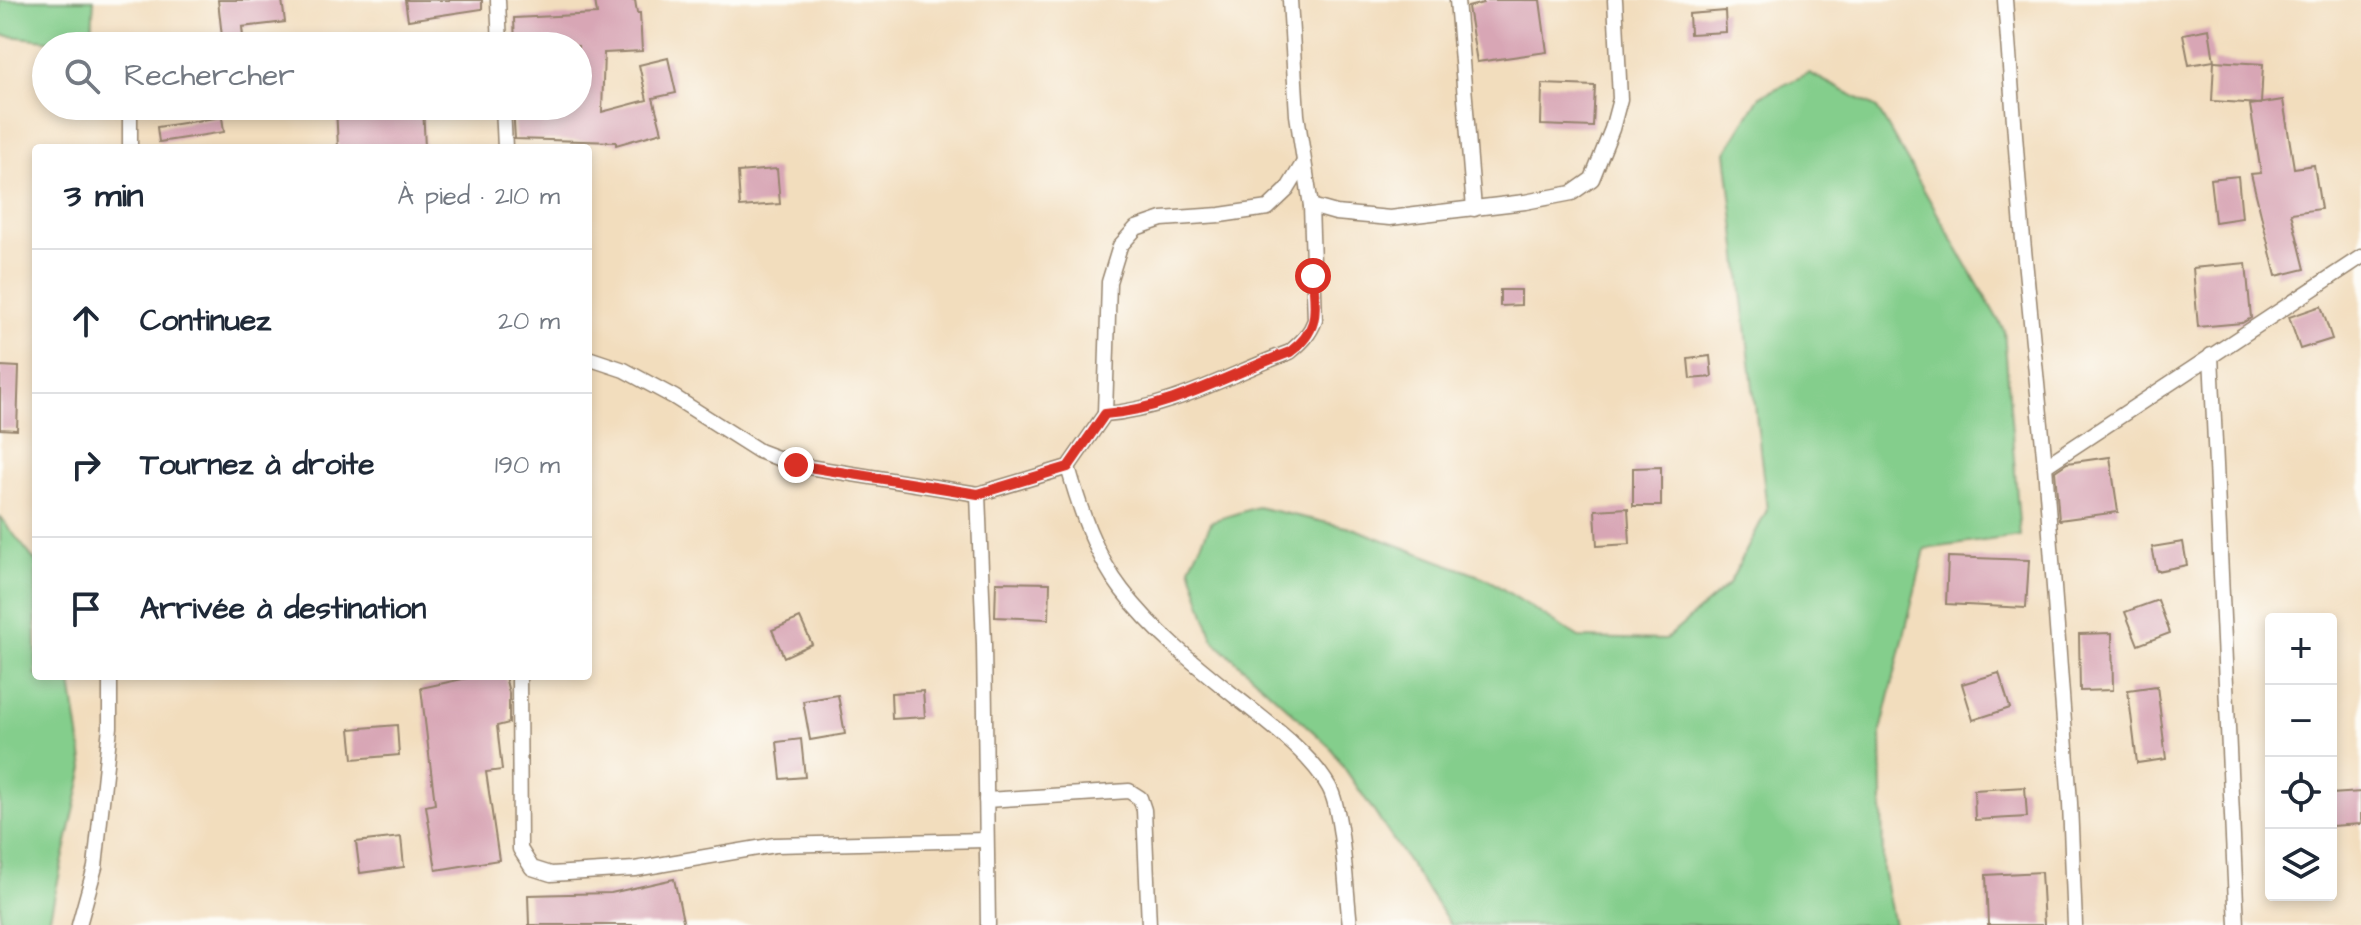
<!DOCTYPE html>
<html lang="fr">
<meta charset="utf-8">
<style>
:root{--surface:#fff;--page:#f2f2f3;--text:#1f2937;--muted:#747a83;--line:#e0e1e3}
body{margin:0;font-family:"Architects Daughter",sans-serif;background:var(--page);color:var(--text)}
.controls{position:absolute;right:24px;bottom:24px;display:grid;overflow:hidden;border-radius:8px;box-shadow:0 4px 12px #0003}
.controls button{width:72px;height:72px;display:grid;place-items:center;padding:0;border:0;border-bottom:2px solid var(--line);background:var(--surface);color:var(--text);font:40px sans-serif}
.stop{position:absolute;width:24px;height:24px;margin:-18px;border:6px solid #d93025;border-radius:50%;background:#fff}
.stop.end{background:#d93025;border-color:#fff;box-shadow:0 2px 8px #0008}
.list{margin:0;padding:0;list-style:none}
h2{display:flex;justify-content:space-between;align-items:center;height:104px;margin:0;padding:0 32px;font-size:34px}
h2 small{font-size:26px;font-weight:400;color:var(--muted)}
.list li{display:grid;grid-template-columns:52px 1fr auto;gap:24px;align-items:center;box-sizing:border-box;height:144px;padding:0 32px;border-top:2px solid var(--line)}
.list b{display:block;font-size:30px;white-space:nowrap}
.list em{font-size:26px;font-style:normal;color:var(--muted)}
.icon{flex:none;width:44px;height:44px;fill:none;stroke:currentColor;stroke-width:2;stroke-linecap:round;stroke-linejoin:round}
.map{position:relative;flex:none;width:2361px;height:925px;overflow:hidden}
.search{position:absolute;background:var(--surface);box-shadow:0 4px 12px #0003;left:32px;top:32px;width:560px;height:88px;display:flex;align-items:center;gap:20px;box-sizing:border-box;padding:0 28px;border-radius:44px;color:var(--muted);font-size:30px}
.panel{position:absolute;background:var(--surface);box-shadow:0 4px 12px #0003;left:32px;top:144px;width:560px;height:536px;border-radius:8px}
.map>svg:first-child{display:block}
</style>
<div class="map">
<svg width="2361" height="925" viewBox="0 0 2361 925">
<rect width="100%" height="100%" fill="#fdfcf7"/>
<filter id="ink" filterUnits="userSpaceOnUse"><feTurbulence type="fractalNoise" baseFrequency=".0125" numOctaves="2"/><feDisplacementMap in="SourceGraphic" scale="16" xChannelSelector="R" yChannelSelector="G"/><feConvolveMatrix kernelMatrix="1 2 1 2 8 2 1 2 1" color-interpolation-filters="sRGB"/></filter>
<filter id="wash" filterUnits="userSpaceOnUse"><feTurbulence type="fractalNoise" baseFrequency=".006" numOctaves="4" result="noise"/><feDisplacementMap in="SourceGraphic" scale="32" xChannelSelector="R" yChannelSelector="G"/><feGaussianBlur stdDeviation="1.8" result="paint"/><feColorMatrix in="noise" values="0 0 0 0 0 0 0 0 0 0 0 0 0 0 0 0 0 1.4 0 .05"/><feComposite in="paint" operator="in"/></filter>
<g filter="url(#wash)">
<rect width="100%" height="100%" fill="#f2ddbd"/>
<g fill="#84ce8c" stroke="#607c55" stroke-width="2">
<polygon points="0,0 94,0 91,45 0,35"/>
<polygon points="1809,73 1877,108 2004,330 2020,536 1925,549 1881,731 1883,870 1894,925 1451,925 1330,747 1213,640 1190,567 1212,521 1257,507 1355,529 1487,579 1579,638 1665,640 1729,584 1767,510 1726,152 1760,96"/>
<polygon points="0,517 36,562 36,676 70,676 84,768 48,925 0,925"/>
</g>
<g id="blocks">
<g fill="#d8a6b5">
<polygon points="218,0 282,0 285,22 242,27 244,46 223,46"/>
<polygon points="405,0 482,0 482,9 408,20"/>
<polygon points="595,0 635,0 637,13 640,13 642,51 604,53 602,112 647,100 639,65 668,58 676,93 653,98 662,132 616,145 616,142 515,139 513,106 578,106 578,46 515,46 514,18 597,14"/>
<polygon points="1483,0 1540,0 1547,52 1477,62 1468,7 1483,3"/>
<polygon points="1725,11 1726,32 1690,34 1689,14"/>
<polygon points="2209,29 2214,61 2189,65 2183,34"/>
<polygon points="2214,61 2263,64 2261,104 2212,101"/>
<polygon points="1542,84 1595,86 1593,127 1541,125"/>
<polygon points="2283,100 2294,168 2314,165 2321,209 2291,213 2305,269 2276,276 2251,174 2261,173 2250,105"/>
<polygon points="336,106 423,106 425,148 338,148"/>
<polygon points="222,117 224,132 159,142 157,127"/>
<polygon points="777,169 780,204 740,207 738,172"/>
<polygon points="2238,176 2242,218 2215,222 2210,179"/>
<polygon points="2246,263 2251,318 2242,323 2198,327 2193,268"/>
<polygon points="1500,290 1521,290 1521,305 1500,306"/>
<polygon points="2321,306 2332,339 2300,349 2289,317"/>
<polygon points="1710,356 1712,377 1690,379 1688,359"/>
<polygon points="0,366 19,367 17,430 0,429"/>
<polygon points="2110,457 2118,512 2059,520 2055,471 2067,463"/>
<polygon points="1661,467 1661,506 1633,506 1633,468"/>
<polygon points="1628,508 1630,544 1597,546 1595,510"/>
<polygon points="2183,542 2187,565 2157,571 2152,547"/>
<polygon points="1948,557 2029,560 2026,608 1946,604"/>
<polygon points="996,582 1050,583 1049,619 995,617"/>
<polygon points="2158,600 2170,633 2138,645 2125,612"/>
<polygon points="800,618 812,644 784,657 772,630"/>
<polygon points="2112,633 2113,690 2080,691 2079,634"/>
<polygon points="1999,673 2010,708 1973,720 1962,684"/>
<polygon points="476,676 505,676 509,693 509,723 497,726 502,770 486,772 499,860 436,870 426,806 435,804 421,688"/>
<polygon points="2157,686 2166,759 2137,763 2128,690"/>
<polygon points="923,691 925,717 892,719 891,693"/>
<polygon points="838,695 845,734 810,740 803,701"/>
<polygon points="397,725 399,755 353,759 350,729"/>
<polygon points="801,739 805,777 781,779 777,742"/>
<polygon points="2025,787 2027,817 1975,820 1974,790"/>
<polygon points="2361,792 2361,824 2331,826 2331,794"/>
<polygon points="401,837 404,867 360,873 356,842"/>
<polygon points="2041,872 2044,925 1988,925 1986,875"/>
<polygon points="674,879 684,925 529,925 528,895 611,893"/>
</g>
</g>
</g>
<g filter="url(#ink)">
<use href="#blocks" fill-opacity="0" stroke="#96846e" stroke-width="2"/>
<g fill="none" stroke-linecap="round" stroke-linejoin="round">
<g stroke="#96846e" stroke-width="17">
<g id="street">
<polyline points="498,0 500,46"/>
<polyline points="1290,0 1297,115 1311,206"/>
<polyline points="1457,0 1474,209"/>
<polyline points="2005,0 2022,229 2045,466 2070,803 2075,925"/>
<polyline points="130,106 130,148"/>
<polyline points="503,106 505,148"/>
<polyline points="2211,355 2237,925"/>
<path d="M588,358L624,370L674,397L759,451L796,465L978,494L1068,467L1105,414C1170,409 1230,374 1290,352C1302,342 1310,334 1315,320L1311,206L1336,213L1390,218L1525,202L1572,193L1592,179L1612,129L1620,99L1615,0"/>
<polyline points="1105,414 1109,282 1120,246 1136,228 1162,219 1220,215 1268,208 1287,190 1304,162"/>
<polyline points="2045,466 2361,257"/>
<path d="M1068,467C1080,509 1095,555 1122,590C1153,631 1197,666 1237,698C1267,722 1310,753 1329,787C1343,812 1346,893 1350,925"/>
<polyline points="978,494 984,644 988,925"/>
<polyline points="519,676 520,849 532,868 551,874 635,869 775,845 985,840"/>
<polyline points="986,800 1129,791 1140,798 1144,810 1149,925"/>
<polyline points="79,925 95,867 110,727 110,676"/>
</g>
</g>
<use href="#street" stroke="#fff" stroke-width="14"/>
</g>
</g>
<g fill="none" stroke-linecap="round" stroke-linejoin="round" filter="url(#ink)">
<path stroke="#d93025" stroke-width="10" d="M796,465L978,494L1068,467L1105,414C1170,409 1230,374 1290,352C1321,329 1315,310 1313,276"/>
</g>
</svg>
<div class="controls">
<button>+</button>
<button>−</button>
<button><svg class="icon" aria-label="locate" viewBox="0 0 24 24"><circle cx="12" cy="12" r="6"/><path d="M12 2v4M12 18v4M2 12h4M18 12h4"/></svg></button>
<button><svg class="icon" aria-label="layers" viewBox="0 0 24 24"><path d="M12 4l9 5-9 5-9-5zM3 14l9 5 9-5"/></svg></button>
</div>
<div class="stop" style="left:1313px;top:276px"></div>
<div class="stop end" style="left:796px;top:465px"></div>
<div class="search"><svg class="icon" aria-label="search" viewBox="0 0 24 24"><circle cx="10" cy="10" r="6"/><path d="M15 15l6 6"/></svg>Rechercher</div>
<section class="panel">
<h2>3 min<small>À pied · 210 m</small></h2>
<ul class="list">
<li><svg class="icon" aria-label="ahead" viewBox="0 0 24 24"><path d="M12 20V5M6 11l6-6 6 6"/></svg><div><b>Continuez</b></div><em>20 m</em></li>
<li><svg class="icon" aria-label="right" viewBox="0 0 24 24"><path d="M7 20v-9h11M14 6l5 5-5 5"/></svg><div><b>Tournez à droite</b></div><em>190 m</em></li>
<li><svg class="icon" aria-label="arrive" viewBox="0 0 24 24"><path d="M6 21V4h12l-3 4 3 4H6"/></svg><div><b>Arrivée à destination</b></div></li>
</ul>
</section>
</div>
